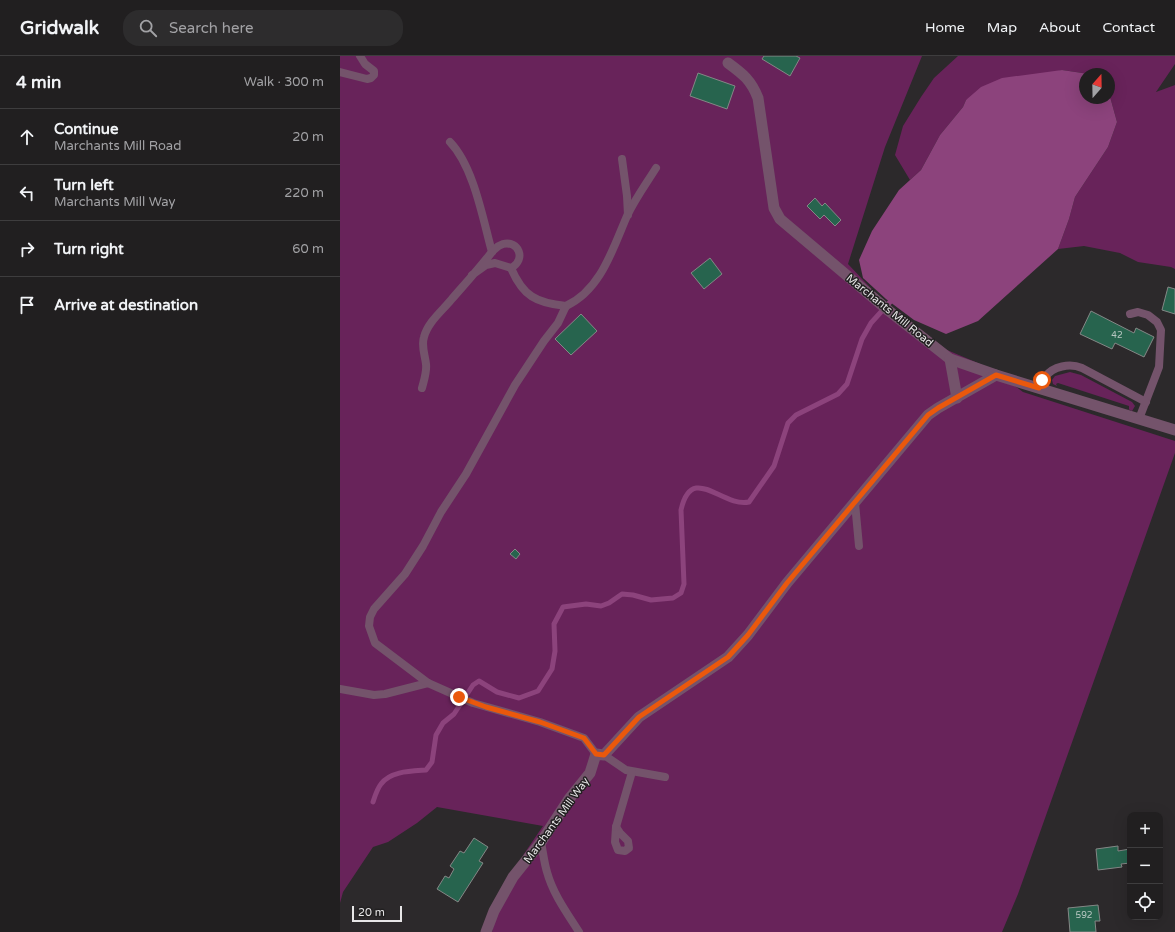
<!DOCTYPE html>
<meta charset="utf-8">
<style>
:root{--surface:#211f20;--page:#2d2c2d;--text:#f1f3f6;--muted:#a2a2a5;--line:#3e3d3e}
body{margin:0;font-family:"Varela Round",sans-serif;background:var(--page);color:var(--text)}
.controls{position:absolute;right:12px;bottom:12px;display:grid;overflow:hidden;border-radius:8px;box-shadow:0 4px 16px #0002}
.controls button{width:36px;height:36px;display:grid;place-items:center;padding:0;border:0;border-bottom:1px solid var(--line);background:var(--surface);color:var(--text);font:20px sans-serif}
.compass{position:absolute;left:739px;top:12px;width:36px;height:36px;border-radius:50%;background:var(--surface);box-shadow:0 4px 16px #0002;rotate:20deg}
.scale{position:absolute;left:12px;bottom:10px;width:50px;box-sizing:border-box;padding-left:4px;border:2px solid #e7e6e7;border-top:0;font-size:11px;line-height:14px;white-space:nowrap;color:#e7e6e7;-webkit-text-stroke:3px #222021;paint-order:stroke}
.stop{position:absolute;width:12px;height:12px;margin:-9px;border:3px solid #ea580c;border-radius:50%;background:#fff}
.stop.end{background:#ea580c;border-color:#fff;box-shadow:0 1px 4px #0008}
.list{margin:0;padding:0;list-style:none}
h2{display:flex;justify-content:space-between;align-items:center;height:52px;margin:0;padding:0 16px;font-size:17px}
h2 small{font-size:13px;font-weight:400;color:var(--muted)}
.list li{display:grid;grid-template-columns:26px 1fr auto;gap:12px;align-items:center;box-sizing:border-box;height:56px;padding:0 16px;border-top:1px solid var(--line)}
.list b{display:block;font-size:15px;white-space:nowrap}
.list p{margin:0;font-size:13px;white-space:nowrap;color:var(--muted)}
.list em{font-size:13px;font-style:normal;color:var(--muted)}
.icon{flex:none;width:22px;height:22px;fill:none;stroke:currentColor;stroke-width:2;stroke-linecap:round;stroke-linejoin:round}
.map{position:relative;flex:none;width:835px;height:876px;overflow:hidden}
header{display:flex;align-items:center;gap:24px;box-sizing:border-box;height:56px;padding:0 20px;background:var(--surface);border-bottom:1px solid var(--line)}
header strong{font-size:19px}
nav{display:flex;gap:22px;margin-inline-start:auto;font-size:14px}
.search{width:280px;height:36px;background:var(--page);display:flex;align-items:center;gap:10px;box-sizing:border-box;padding:0 14px;border-radius:16px;color:var(--muted);font-size:15px}
main{display:flex}
aside{flex:1;background:var(--surface)}
.map>svg:first-child{display:block}
</style>
<header>
<strong>Gridwalk</strong>
<div class="search"><svg class="icon" aria-label="search" viewBox="0 0 24 24"><circle cx="10" cy="10" r="6"/><path d="M15 15l6 6"/></svg>Search here</div>
<nav><a>Home</a><a>Map</a><a>About</a><a>Contact</a></nav>
</header>
<main>
<aside>
<h2>4 min<small>Walk · 300 m</small></h2>
<ul class="list">
<li><svg class="icon" aria-label="ahead" viewBox="0 0 24 24"><path d="M12 20V5M6 11l6-6 6 6"/></svg><div><b>Continue</b><p>Marchants Mill Road</p></div><em>20 m</em></li>
<li><svg class="icon" aria-label="left" viewBox="0 0 24 24"><path d="M17 20v-9H6M10 6l-5 5 5 5"/></svg><div><b>Turn left</b><p>Marchants Mill Way</p></div><em>220 m</em></li>
<li><svg class="icon" aria-label="right" viewBox="0 0 24 24"><path d="M7 20v-9h11M14 6l5 5-5 5"/></svg><div><b>Turn right</b></div><em>60 m</em></li>
<li><svg class="icon" aria-label="arrive" viewBox="0 0 24 24"><path d="M6 21V4h12l-3 4 3 4H6"/></svg><div><b>Arrive at destination</b></div></li>
</ul>
</aside>
<div class="map">
<svg width="835" height="876" viewBox="0 0 835 876">
<rect width="100%" height="100%" fill="#2c292b"/>
<g fill="#68235a">
<polygon points="0,0 582,0 545,91 508,208 541,243 607,294 652,313 683,336 835,385 835,397 678,838 662,876 152,876 161,840 184,798 203,770 97,751 77,767 48,786 33,791 3,836 0,847"/>
<polygon points="618,0 835,0 835,8 816,36 835,29 835,213 831,211 798,206 780,197 744,190 718,193 729,163 735,141 768,91 777,66 769,37 769,18 749,18 722,14 626,44 623,51 600,79 581,114 570,124 555,99 563,70 581,41 594,22"/>
<polygon points="730,316 741,319 792,346 795,350 792,355 788,353 789,353 789,350 718,327 716,328 717,330 713,328 712,324 715,320"/>
</g>
<polygon fill="#8c437c" points="722,14 749,18 745,18 745,42 769,42 769,37 777,66 768,91 735,141 729,163 718,193 638,265 606,278 574,264 546,243 523,222 519,204 532,175 559,134 581,114 600,79 623,51 626,44 641,31 662,22"/>
<g fill="none" stroke-linecap="round" stroke-linejoin="round">
<path stroke="#8c437c" stroke-width="5" d="M33,746C35,740 37,733 41,728C50,715 72,715 86,714L92,706L96,679L103,667L114,658L133,629L139,625L157,636L179,642L198,635L212,613L215,595L214,568L223,551L246,548L261,550L269,547L282,538L293,539L311,544L333,542L341,537L344,528L341,454C352,406 382,452 409,446L434,410L448,367L456,359L498,338L507,328L522,283L531,267L550,246"/>
</g>
<g fill="#27644e" stroke="#848786">
<polygon points="424,0 456,0 460,2 450,20 422,3"/>
<polygon points="358,17 395,30 387,53 350,40"/>
<polygon points="475,142 482,150 485,147 501,164 495,170 484,159 480,163 467,150"/>
<polygon points="370,202 382,218 364,233 351,217"/>
<polygon points="828,231 835,233 835,258 822,254"/>
<polygon points="751,255 794,277 796,272 814,281 804,301 775,287 772,293 740,278"/>
<polygon points="241,258 257,275 231,299 215,283"/>
<polygon points="175,493 180,498 176,503 170,498"/>
<polygon points="134,782 148,791 139,805 143,807 118,846 97,833 105,820 109,822 114,813 110,810 120,795 124,797"/>
<polygon points="778,790 778,795 790,793 790,807 781,808 782,811 758,814 756,793"/>
<polygon points="758,849 760,865 755,865 756,876 730,876 728,852"/>
</g>
<g fill="none" stroke-linecap="round" stroke-linejoin="round">
<g stroke="#74536b" stroke-width="8">
<polyline points="0,16 27,23 31,22 34,19 34,15 25,8 20,0"/>
<path d="M110,86C134,111 143,164 152,196"/>
<polyline points="282,103 287,140 288,159"/>
<path d="M171,212C183,240 196,247 226,250"/>
<polyline points="790,258 798,256 808,259 817,266 821,274 819,311 799,363"/>
<path d="M82,332C84,324 87,316 86,308C85,299 81,290 84,281C88,266 102,255 111,244C123,230 136,216 147,202C150,199 152,195 155,193C157,191 160,189 163,188C178,184 187,203 171,212L155,207L146,209L132,219"/>
<path d="M699,332C701,328 702,324 705,321C713,310 730,307 742,312L806,346"/>
<polyline points="515,447 519,490"/>
<polyline points="0,633 34,639 45,638 88,627"/>
<path d="M256,698L244,682L200,666L133,647L88,627L35,587L29,570L30,561L34,553L65,518L83,490L101,456L126,418L175,329L204,285L218,267L226,250C261,234 273,192 287,160C295,143 306,128 316,112"/>
<polyline points="264,699 286,714 325,721"/>
<polygon points="276,771 280,777 288,785 289,792 285,795 278,794 275,786"/>
<polyline points="276,771 292,716"/>
<path d="M201,786C203,796 204,806 207,816C213,838 227,857 239,876"/>
</g>
<g stroke="#74536b" stroke-width="11">
<path d="M388,7C403,18 411,24 418,42L434,152L440,163L549,255L610,303L656,319L835,374"/>
<polyline points="610,303 617,342"/>
<polyline points="146,876 154,855 173,821 201,786 229,743 250,717 256,698 264,699 299,661 388,601 408,579 447,527 588,359 598,352 656,319"/>
</g>
</g>
<g fill="none" stroke-linecap="round" stroke-linejoin="round">
<polyline stroke="#ea580c" stroke-width="5" points="119,641 146,651 200,666 244,682 256,698 264,699 299,661 388,601 408,579 447,527 588,359 598,352 656,319 699,332 702,324"/>
</g>
<g text-anchor="middle" stroke-width="3" stroke-linejoin="round" paint-order="stroke">
<g font-size="9" fill="#b7c6c1">
<text x="777" y="282">42</text>
<text x="744" y="862">592</text>
</g>
<g font-size="11" fill="#e7e6e7" stroke="#222021">
<text transform="translate(550 254) rotate(39)" y="4">Marchants Mill Road</text>
<text transform="translate(216 764) rotate(-54)" y="4">Marchants Mill Way</text>
</g>
</g>
</svg>
<div class="controls">
<button>+</button>
<button>−</button>
<button><svg class="icon" aria-label="locate" viewBox="0 0 24 24"><circle cx="12" cy="12" r="6"/><path d="M12 2v4M12 18v4M2 12h4M18 12h4"/></svg></button>
</div>
<svg class="compass" viewBox="-18 -18 36 36"><path d="M0-13l5 13h-10z" fill="#e53935"/><path d="M0 13l5-13h-10z" fill="#a2a2a5"/></svg>
<div class="scale">20 m</div>
<div class="stop" style="left:702px;top:324px"></div>
<div class="stop end" style="left:119px;top:641px"></div>
</div>
</main>
